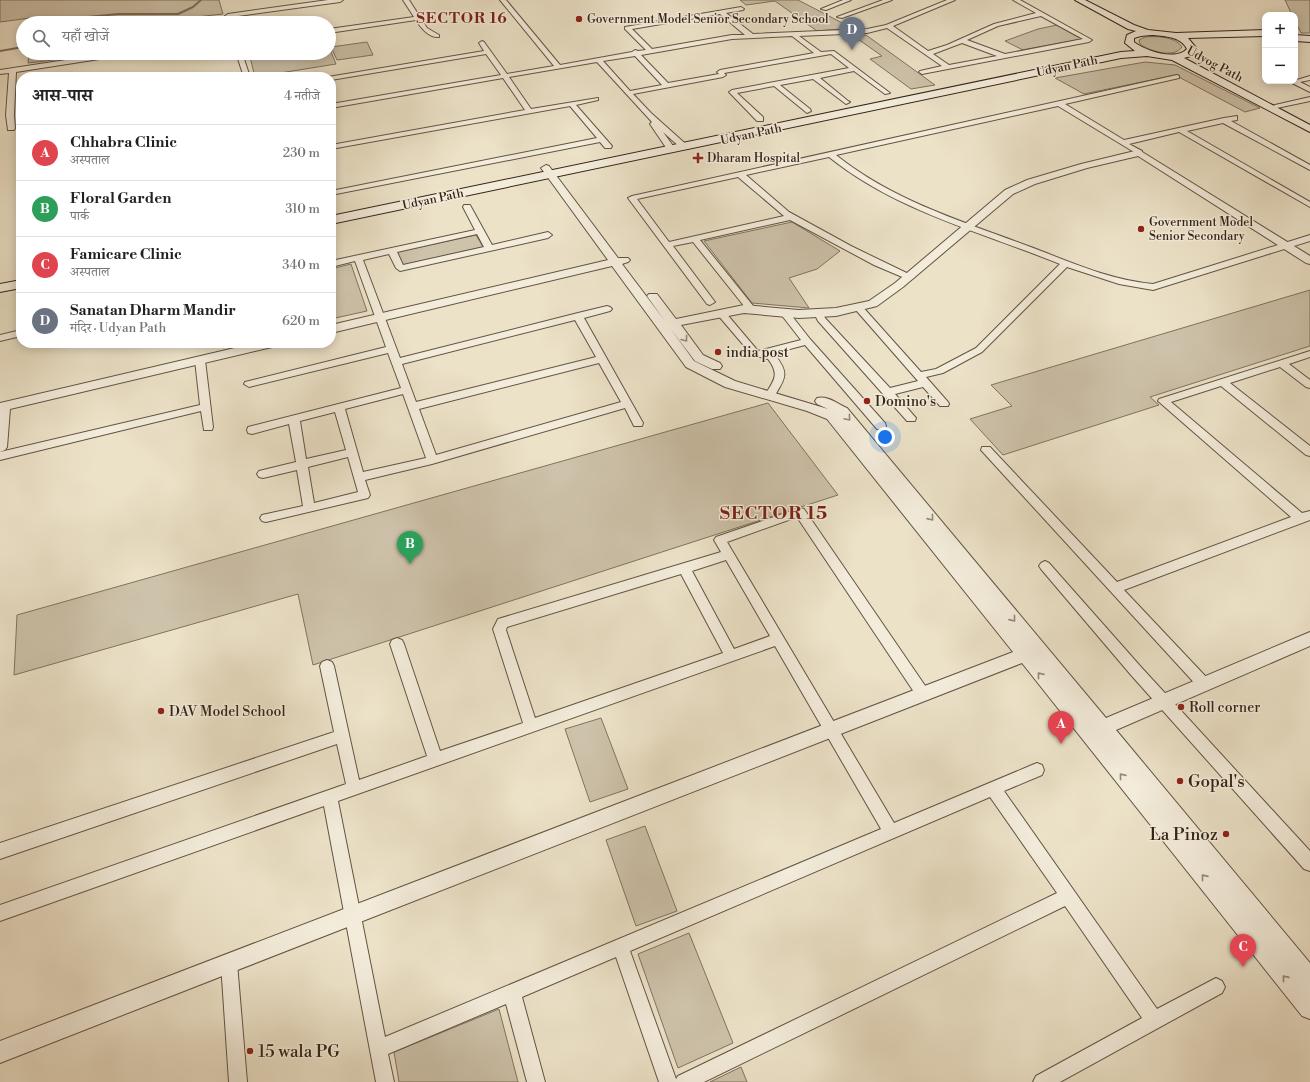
<!DOCTYPE html>
<html lang="hi">
<meta charset="utf-8">
<style>
:root{--surface:#fff;--page:#f6f6f6;--text:#202124;--muted:#757577;--line:#e0e0e0;--accent:#8f2418}
body{margin:0;font-family:"Libre Bodoni","Noto Serif Devanagari",serif;background:var(--page);color:var(--text)}
.controls{position:absolute;right:12px;top:12px;display:grid;overflow:hidden;border-radius:8px;box-shadow:0 2px 10px #0003}
.controls button{width:36px;height:36px;display:grid;place-items:center;padding:0;border:0;border-bottom:1px solid var(--line);background:var(--surface);color:var(--text);font:20px sans-serif}
.you{position:absolute;left:885px;top:437px;width:14px;height:14px;margin:-10px;border:3px solid #fff;border-radius:50%;background:#1a73e8;box-shadow:0 0 0 6px #1a73e833}
.badge{display:grid;place-items:center;width:26px;height:26px;border-radius:50%;background:var(--accent);color:#fff;font-size:13px;font-weight:700}
.pin{position:absolute;translate:-50% -33px;filter:drop-shadow(0 1px 2px #0008)}
.pin::after{content:'';position:absolute;top:21px;width:14px;height:12px;background:inherit;clip-path:polygon(0 0,100% 0,50% 100%)}
.list{margin:0;padding:0;list-style:none}
h2{display:flex;justify-content:space-between;align-items:center;height:52px;margin:0;padding:0 16px;font-size:17px}
h2 small{font-size:13px;font-weight:400;color:var(--muted)}
.list li{display:grid;grid-template-columns:26px 1fr auto;gap:12px;align-items:center;box-sizing:border-box;height:56px;padding:0 16px;border-top:1px solid var(--line)}
.list b{display:block;font-size:15px;white-space:nowrap}
.list p{margin:0;font-size:13px;white-space:nowrap;color:var(--muted)}
.list em{font-size:13px;font-style:normal;color:var(--muted)}
.icon{flex:none;width:22px;height:22px;fill:none;stroke:currentColor;stroke-width:2;stroke-linecap:round;stroke-linejoin:round}
.map{position:relative;flex:none;width:1310px;height:1082px;overflow:hidden}
.search{position:absolute;background:var(--surface);box-shadow:0 2px 10px #0003;left:16px;top:16px;width:320px;height:44px;display:flex;align-items:center;gap:10px;box-sizing:border-box;padding:0 14px;border-radius:22px;color:var(--muted);font-size:15px}
.panel{position:absolute;background:var(--surface);box-shadow:0 2px 10px #0003;left:16px;top:72px;width:320px;height:276px;border-radius:16px}
.map>svg:first-child{display:block}
</style>
<div class="map">
<svg width="1310" height="1082" viewBox="0 0 1310 1082">
<rect width="100%" height="100%" fill="#ece2c8"/>
<filter id="stains"><feTurbulence type="fractalNoise" baseFrequency=".005" numOctaves="4"/><feColorMatrix values="0 0 0 0 .2 0 0 0 0 .09 0 0 0 0 .02 0 0 0 .5 -.17"/></filter>
<radialGradient id="worn" r=".72"><stop offset=".6" stop-color="#630" stop-opacity="0"/><stop offset="1" stop-color="#630" stop-opacity=".3"/></radialGradient>
<g fill="#cdc2aa" stroke="#807360">
<polygon points="0,0 219,0 223,14 160,21 141,17 121,17 92,23 30,23 30,18 0,22"/>
<polygon points="740,0 798,0 852,28 817,31 775,1 746,5"/>
<polygon points="1285,0 1310,0 1310,33 1301,33 1295,21 1295,15 1292,15"/>
<polygon points="1057,25 1082,39 1023,50 1005,41 1038,29"/>
<polygon points="866,35 935,85 911,89 870,59 882,56 855,37"/>
<path d="M1145,37C1156,36 1175,36 1182,47C1174,59 1149,51 1140,44L1139,40Z"/>
<polygon points="367,42 373,55 337,60 331,47"/>
<polygon points="329,47 336,64 255,77 250,57 279,53 329,53"/>
<polygon points="29,53 62,53 62,59 28,63"/>
<polygon points="1145,62 1175,65 1260,108 1245,112 1175,75 1084,94 1055,78"/>
<polygon points="792,222 840,251 817,269 789,278 809,308 752,303 704,241"/>
<polygon points="476,235 483,247 403,265 397,252"/>
<polygon points="351,264 367,311 331,319 331,269"/>
<polygon points="1310,290 1310,346 1150,397 1159,405 1003,455 970,419 1012,406 991,385"/>
<polygon points="768,403 838,495 313,665 298,594 14,675 17,615"/>
<polygon points="601,718 628,789 590,802 565,729"/>
<polygon points="645,826 677,911 636,926 606,840"/>
<polygon points="689,933 733,1043 678,1068 638,954"/>
<polygon points="499,1009 518,1082 399,1082 394,1052"/>
<polygon points="741,1067 747,1082 710,1082"/>
</g>
<g fill="none" stroke-linecap="round" stroke-linejoin="round">
<g stroke="#7d6f5d" stroke-width="2">
<polyline points="69,23 78,18 118,14 178,14 193,7 201,0"/>
<polyline points="0,51 23,47"/>
</g>
<g stroke="#625443" stroke-width="2">
<g id="minor">
<polygon points="328,0 343,0 340,2 231,17 233,23 227,23 225,16 228,14"/>
<path d="M403,0H409L427,28L439,35V37C429,38 421,28 416,20L329,33V29L414,17Z"/>
<path d="M500,0H506L560,65L632,52L635,50L638,51L646,50L625,29V27L741,7L744,9L743,10L726,13L753,34L867,29L886,25L947,0H955L893,26L928,51L947,45L994,24L1036,13L1013,0H1020L1092,40L1089,42L922,74L919,72L920,71L942,66L887,28L867,33L799,36L821,52L834,51L890,93L885,94L854,71L820,78L848,101L850,102L846,104L813,79L780,85L810,109L811,111L807,113L774,86L737,93L763,117V121H757L729,92L732,90L849,68L831,54L724,73L726,75L723,77L633,94L651,113L689,147L688,149H682L663,132L676,150L672,152H669L650,124L652,122L597,62L509,77L531,109L598,98V100L576,105L612,146L611,148H605L600,142L331,195V191L597,138L570,106L331,149V145L525,110L503,78L331,108V104L501,75L486,54L331,80V77H328L484,51L479,43L482,41L484,42L507,74L554,66ZM720,14L745,35H732L652,49L632,29ZM1041,16L1083,39L1005,54L967,40L998,26ZM792,36L814,53L720,70L717,72L719,74L668,83L641,55L732,39ZM962,43L997,56L949,65L933,54ZM635,56L662,85L630,91L603,61Z"/>
<polygon points="843,0 851,0 826,10 821,9"/>
<polygon points="883,0 892,0 842,18 837,17"/>
<polygon points="112,53 128,53 125,55 16,72 14,115 15,128 14,130 8,130 6,115 9,73 0,74 0,70"/>
<polygon points="236,53 242,53 250,77 244,77"/>
<path d="M1177,75L1179,76V78L1065,104L1124,140L1224,118L1237,116V120L1231,121L1310,165V170L1223,123L1187,131L1310,202V207L1179,132L1129,144L1142,151V155H1139L1058,106L836,155C892,200 961,221 1028,246C1069,261 1108,280 1153,284L1310,235V241L1153,290L1119,284L1067,267L982,352L943,373L926,377L948,402L949,404L948,406H940L923,387L895,394L916,418L915,421H907L818,321L814,313L816,311H822L825,318L890,388L918,381L855,309L853,307L855,305H861L921,372L936,369L976,348L1060,264C981,232 896,211 829,157L746,175L789,212L851,246L915,277L910,280L907,279L874,265L790,220L700,240L754,307L756,309L754,311H748L693,242L673,246L715,302L710,305L707,304L628,198L632,196ZM738,177L784,216L669,242L637,199Z"/>
<polygon points="1310,76 1310,80 1300,82 1310,87 1310,92 1290,82"/>
<polygon points="1310,97 1310,101 1277,108 1273,106 1275,105"/>
<path d="M464,205H470L492,245L548,232L552,235L548,238L400,271L396,268L389,254L363,260L400,358L578,313L607,306L610,307L612,309L610,311L584,318L643,423L642,426H634L625,408L432,464L365,480L370,495L368,498L266,522L262,521L260,518L262,515L303,506L297,470L263,478L259,477L257,474L259,471L296,462L289,424L252,434L248,433L247,430L248,427L401,388L388,353L249,387L244,384L245,382L386,347L355,261L331,267V261L475,230L463,207ZM477,234L484,247L403,265L397,252ZM575,320L596,357L416,402L402,364ZM599,363L621,402L436,455L419,409ZM403,394L426,458L363,472L345,409ZM335,412L346,450L306,459L300,421ZM348,457L358,492L314,503L308,467Z"/>
<path d="M785,310L788,311L810,339L885,423L886,426L885,429H877L805,345L771,354L775,355C790,374 785,378 774,397H766L765,395C774,380 780,375 768,359L752,355L717,314L722,311L725,312L758,351L801,340L780,313Z"/>
<polygon points="21,330 21,336 0,341 0,335"/>
<polygon points="1310,351 1310,357 1289,364 1310,380 1310,388 1306,387 1280,367 1230,383 1310,446 1310,456 1306,455 1221,386 1171,402 1302,513 1310,511 1310,520 1124,590 1209,680 1211,684 1209,688 1204,690 1199,688 981,450 982,447 990,447 1117,582 1291,517 1158,401 1159,399"/>
<polygon points="200,357 205,360 213,427 212,430 204,430 201,411 0,460 0,452 200,405 195,360"/>
<path d="M800,508L804,509L928,690L930,694L928,698L923,700L918,698L797,517L727,542L894,823L1032,765L1037,763L1042,765L1044,770L1042,775L1004,791L1157,1009L1216,978L1222,981L1225,987L1222,993L1060,1082H1033L1036,1076L1142,1018L1065,906L704,1082H659L616,957L522,997L545,1082H527L506,1004L388,1054L394,1082H376L324,806L0,921V905L346,784L337,744L0,859V843L334,732L320,666L322,662L327,660L332,662L334,666L359,780L427,756L390,644L392,640L397,638L402,640L404,644L440,751L523,723L493,629L498,619L721,552L714,540L716,537ZM726,560L770,636L734,649L692,571ZM681,574L723,653L535,718L506,630L507,627ZM775,646L881,829L385,1037L338,801ZM990,797L1057,893L678,1076L676,1079L630,951Z"/>
<polygon points="1045,561 1049,563 1141,667 1310,851 1310,871 1304,869 1131,675 1041,569 1039,566 1041,563"/>
<polygon points="229,955 235,957 237,963 247,1082 229,1082 221,963 223,957"/>
</g>
</g>
<g stroke="#625443" stroke-width="2">
<g id="tertiary">
<path d="M1139,150L1310,256V264L1306,263L1138,156L1087,168L1035,184L1013,194L903,287L877,306L836,316L799,318L744,313L681,325L703,355L720,363L722,366L720,369H712L695,361L670,328L694,361L735,381L828,409L817,404L815,401L817,398C827,395 838,404 847,408L1106,718L1310,632V646L1116,730L1310,963V1019L1302,1016L1022,663L0,1063V1041L1013,652L827,419L807,411L725,387L686,367L612,266L331,333V325L608,260L541,168L546,165L549,166L618,258H628L630,260L628,262L622,264L665,321L647,296L649,294H657L676,319L744,305L799,310L836,308L869,301L895,283L1005,190L1027,180L1081,164Z"/>
<polygon points="256,343 278,343 276,346 272,347 10,409 7,447 5,450 0,452 0,403"/>
</g>
</g>
<g stroke="#342417" stroke-width="2">
<g id="secondary">
<path d="M1075,0H1085L1134,25L1148,30L1176,33L1265,30V36L1188,38L1197,49L1191,56L1184,58L1310,125V132L1172,60L1147,56L1121,58L331,224V216L1121,52L1135,51L1125,43L1127,35L1136,31L1128,29ZM1151,35C1163,36 1181,36 1187,49C1176,61 1145,51 1134,42V38L1141,36Z"/>
<polygon points="1295,35 1310,36 1310,42 1295,41"/>
<polygon points="21,280 21,288 0,292 0,284"/>
</g>
</g>
<use href="#minor" fill="#f3ecdb" fill-rule="evenodd"/>
<use href="#tertiary" fill="#f3ecdb" fill-rule="evenodd"/>
<use href="#secondary" fill="#f3ecdb" fill-rule="evenodd"/>
</g>
<defs><path id="oneway-chevron" d="M-2-3.5L2.5 0L-2 3.5" fill="none" stroke-width="1.6" stroke-linecap="round" stroke-linejoin="round"/></defs>
<g stroke="#948879">
<use href="#oneway-chevron" transform="translate(685 339) rotate(53)"/>
<use href="#oneway-chevron" transform="translate(848 418) rotate(50)"/>
<use href="#oneway-chevron" transform="translate(931 518) rotate(51)"/>
<use href="#oneway-chevron" transform="translate(1013 619) rotate(51)"/>
<use href="#oneway-chevron" transform="translate(1040 675) rotate(-129)"/>
<use href="#oneway-chevron" transform="translate(1122 776) rotate(-129)"/>
<use href="#oneway-chevron" transform="translate(1204 877) rotate(-129)"/>
<use href="#oneway-chevron" transform="translate(1285 978) rotate(-129)"/>
</g>
<g fill="#8f2418" stroke="#f3ecdb" stroke-width="1.5">
<circle cx="579" cy="19" r="4"/>
<path d="M696 152h4v4h4v4h-4v4h-4v-4h-4v-4h4z"/>
<circle cx="1141" cy="229" r="4"/>
<circle cx="718" cy="352" r="4"/>
<circle cx="867" cy="401" r="4"/>
<circle cx="1181" cy="707" r="4"/>
<circle cx="161" cy="711" r="4"/>
<circle cx="1180" cy="781" r="4"/>
<circle cx="1226" cy="834" r="4"/>
<circle cx="250" cy="1051" r="4"/>
</g>
<g text-anchor="middle" stroke-width="3" stroke-linejoin="round" paint-order="stroke">
<g font-size="12" fill="#342417" stroke="#f3ecdb" text-anchor="start">
<text x="587" y="23">Government Model Senior Secondary School</text>
<text x="707" y="162">Dharam Hospital</text>
<text x="1149" y="226">Government Model<tspan x="1149" dy="14">Senior Secondary</tspan></text>
</g>
<g font-size="12" fill="#342417" stroke="#f3ecdb">
<text transform="translate(1215 64) rotate(28)" y="4">Udyog Path</text>
<text transform="translate(1067 66) rotate(-12)" y="4">Udyan Path</text>
<text transform="translate(751 134) rotate(-12)" y="4">Udyan Path</text>
<text transform="translate(433 199) rotate(-12)" y="4">Udyan Path</text>
</g>
<g font-size="14" fill="#342417" stroke="#f3ecdb" text-anchor="start">
<text x="726" y="357">india post</text>
<text x="875" y="406">Domino's</text>
<text x="1189" y="712">Roll corner</text>
<text x="169" y="716">DAV Model School</text>
</g>
<g font-size="15" font-weight="bold" letter-spacing="1" fill="#7a1f14" stroke="#f3ecdb">
<text x="462" y="23">SECTOR 16</text>
</g>
<g font-size="17" fill="#342417" stroke="#f3ecdb" text-anchor="start">
<text x="1188" y="787">Gopal's</text>
<text x="1218" y="840" text-anchor="end">La Pinoz</text>
<text x="258" y="1057">15 wala PG</text>
</g>
<g font-size="18" font-weight="bold" letter-spacing="1" fill="#7a1f14" stroke="#f3ecdb">
<text x="774" y="519">SECTOR 15</text>
</g>
</g>
<rect width="100%" height="100%" filter="url(#stains)"/>
<rect width="100%" height="100%" fill="url(#worn)"/>
</svg>
<div class="controls">
<button>+</button>
<button>−</button>
</div>
<div class="you"></div>
<div class="pin badge" style="left:1061px;top:744px;background:#e0444e">A</div>
<div class="pin badge" style="left:410px;top:564px;background:#2e9e5b">B</div>
<div class="pin badge" style="left:1243px;top:967px;background:#e0444e">C</div>
<div class="pin badge" style="left:852px;top:50px;background:#6b7280">D</div>
<div class="search"><svg class="icon" aria-label="search" viewBox="0 0 24 24"><circle cx="10" cy="10" r="6"/><path d="M15 15l6 6"/></svg>यहाँ खोजें</div>
<section class="panel">
<h2>आस-पास<small>4 नतीजे</small></h2>
<ul class="list">
<li><span class="badge" style="background:#e0444e">A</span><div><b>Chhabra Clinic</b><p>अस्पताल</p></div><em>230 m</em></li>
<li><span class="badge" style="background:#2e9e5b">B</span><div><b>Floral Garden</b><p>पार्क</p></div><em>310 m</em></li>
<li><span class="badge" style="background:#e0444e">C</span><div><b>Famicare Clinic</b><p>अस्पताल</p></div><em>340 m</em></li>
<li><span class="badge" style="background:#6b7280">D</span><div><b>Sanatan Dharm Mandir</b><p>मंदिर · Udyan Path</p></div><em>620 m</em></li>
</ul>
</section>
</div>
